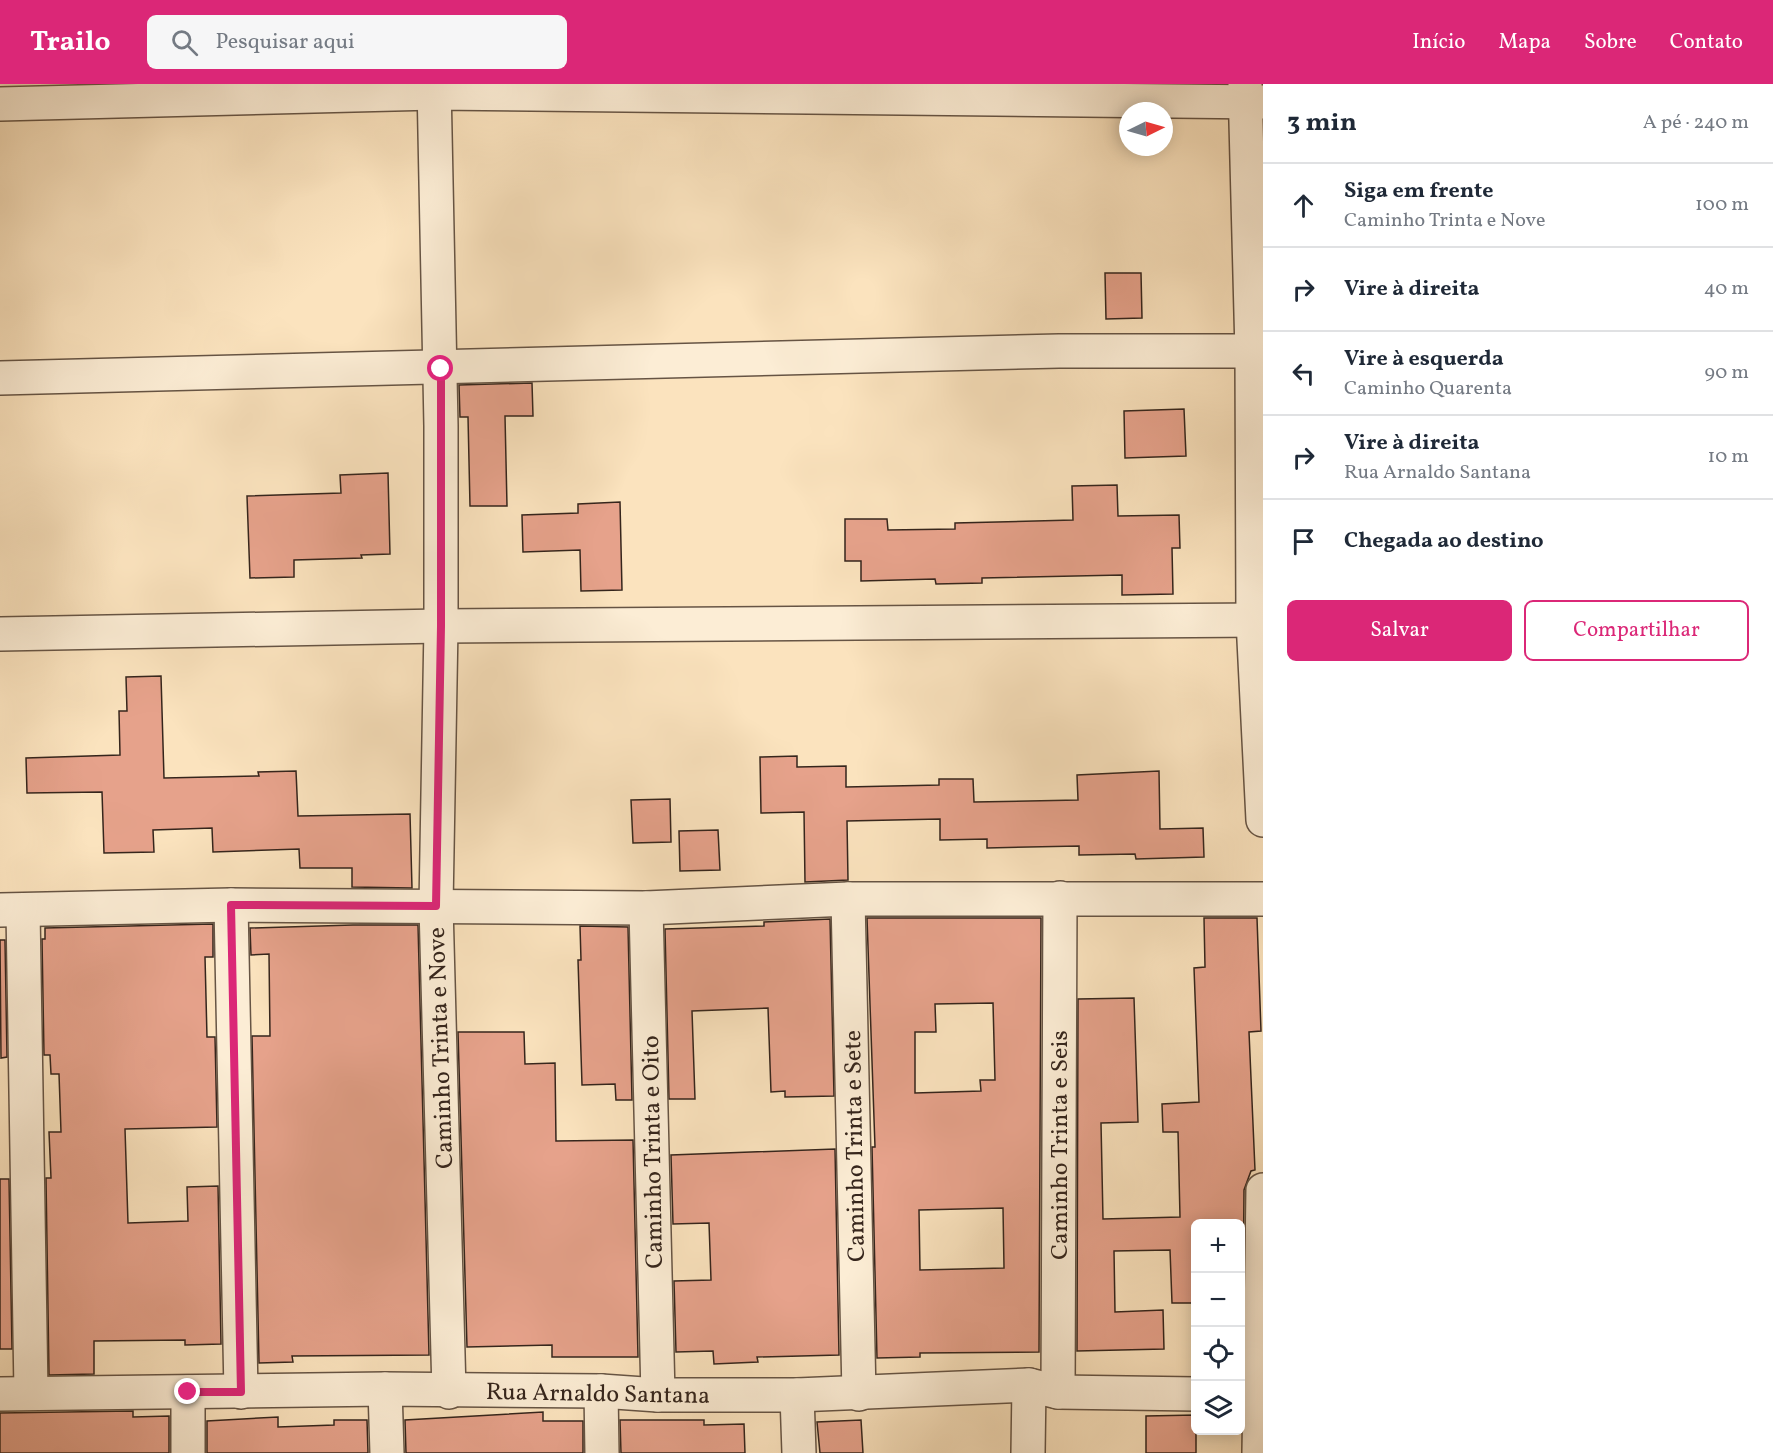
<!DOCTYPE html>
<html lang="pt">
<meta charset="utf-8">
<style>
:root{--surface:#fff;--page:#f6f6f7;--text:#1f2937;--muted:#747a83;--line:#e0e1e3;--accent:#db2777}
body{margin:0;font-family:Vollkorn,serif;background:var(--page);color:var(--text)}
.controls{position:absolute;right:18px;bottom:18px;display:grid;overflow:hidden;border-radius:9px;box-shadow:0 3px 15px #0003}
.controls button{width:54px;height:54px;display:grid;place-items:center;padding:0;border:0;border-bottom:2px solid var(--line);background:var(--surface);color:var(--text);font:30px sans-serif}
.compass{position:absolute;left:1119px;top:18px;width:54px;height:54px;border-radius:50%;background:var(--surface);box-shadow:0 3px 15px #0003;rotate:85deg}
.stop{position:absolute;width:18px;height:18px;margin:-14px;border:4px solid #db2777;border-radius:50%;background:#fff}
.stop.end{background:#db2777;border-color:#fff;box-shadow:0 2px 6px #0008}
.list{margin:0;padding:0;list-style:none}
h2{display:flex;justify-content:space-between;align-items:center;height:78px;margin:0;padding:0 24px;font-size:26px}
h2 small{font-size:20px;font-weight:400;color:var(--muted)}
.list li{display:grid;grid-template-columns:39px 1fr auto;gap:18px;align-items:center;box-sizing:border-box;height:84px;padding:0 24px;border-top:2px solid var(--line)}
.list b{display:block;font-size:22px;white-space:nowrap}
.list p{margin:0;font-size:20px;white-space:nowrap;color:var(--muted)}
.list em{font-size:20px;font-style:normal;color:var(--muted)}
.actions{display:flex;gap:12px;padding:18px 24px}
.actions a{flex:1;padding:14px 0;border:2px solid var(--accent);border-radius:9px;text-align:center;font-size:21px;color:var(--accent)}
.actions .main{background:var(--accent);color:#fff}
.icon{flex:none;width:33px;height:33px;fill:none;stroke:currentColor;stroke-width:2;stroke-linecap:round;stroke-linejoin:round}
.map{position:relative;flex:none;width:1263px;height:1369px;overflow:hidden}
header{display:flex;align-items:center;gap:36px;box-sizing:border-box;height:84px;padding:0 30px;background:var(--accent);color:#fff}
header strong{font-size:28px}
nav{display:flex;gap:33px;margin-inline-start:auto;font-size:21px}
.search{width:420px;height:54px;background:var(--page);display:flex;align-items:center;gap:15px;box-sizing:border-box;padding:0 21px;border-radius:9px;color:var(--muted);font-size:22px}
main{display:flex}
aside{flex:1;background:var(--surface)}
.map>svg:first-child{display:block}
</style>
<header>
<strong>Trailo</strong>
<div class="search"><svg class="icon" aria-label="search" viewBox="0 0 24 24"><circle cx="10" cy="10" r="6"/><path d="M15 15l6 6"/></svg>Pesquisar aqui</div>
<nav><a>Início</a><a>Mapa</a><a>Sobre</a><a>Contato</a></nav>
</header>
<main>
<div class="map">
<svg width="1263" height="1369" viewBox="0 0 1263 1369">
<rect width="100%" height="100%" fill="#fbe3be"/>
<filter id="stains"><feTurbulence type="fractalNoise" baseFrequency=".00333" numOctaves="4"/><feColorMatrix values="0 0 0 0 .2 0 0 0 0 .09 0 0 0 0 .02 0 0 0 .5 -.17"/></filter>
<radialGradient id="worn" r=".72"><stop offset=".6" stop-color="#630" stop-opacity="0"/><stop offset="1" stop-color="#630" stop-opacity=".3"/></radialGradient>
<g fill="#e6a28b" stroke="#35251c" stroke-width="1.5" fill-rule="evenodd">
<polygon points="1105,189 1141,189 1142,234 1106,235"/>
<polygon points="532,299 533,332 505,332 507,422 470,422 468,333 460,333 459,301"/>
<polygon points="1184,325 1186,372 1125,374 1124,327"/>
<polygon points="388,389 390,470 361,471 362,474 294,476 294,493 250,494 247,412 341,409 340,391"/>
<polygon points="1117,401 1118,432 1179,431 1180,464 1172,464 1173,510 1122,511 1122,491 982,494 982,499 936,500 935,495 861,497 861,477 845,477 845,435 887,435 888,446 955,445 955,439 1073,436 1072,402"/>
<polygon points="620,418 622,506 581,507 580,466 523,468 522,431 578,429 578,420"/>
<polygon points="161,592 164,694 259,692 258,688 296,687 298,732 410,730 412,804 352,803 352,784 300,784 299,765 213,768 212,744 153,746 154,768 104,769 102,708 27,709 26,674 120,671 119,627 127,627 126,593"/>
<polygon points="797,672 797,683 846,682 846,703 939,701 939,695 973,695 974,718 1078,716 1077,691 1159,687 1160,745 1203,744 1204,773 1136,775 1135,770 1079,771 1079,762 987,764 987,755 940,756 940,735 847,737 848,796 805,798 804,728 761,729 760,673"/>
<polygon points="670,715 671,758 633,759 631,716"/>
<polygon points="718,746 720,786 680,787 679,747"/>
<path d="M867,834H1041L1039,1268L920,1269V1273L877,1274L872,1063H875ZM993,919L995,996H980L981,1007L915,1009V948H936L935,920ZM1003,1124L1004,1184L920,1186L919,1126Z"/>
<polygon points="1204,834 1257,834 1261,947 1249,948 1255,1086 1251,1087 1244,1106 1243,1219 1240,1140 1196,1140 1196,1219 1172,1219 1170,1166 1114,1167 1115,1228 1163,1226 1164,1265 1077,1267 1078,915 1134,914 1138,1038 1101,1039 1103,1135 1180,1133 1178,1048 1163,1048 1162,1020 1199,1018 1194,884 1205,883"/>
<polygon points="830,835 834,1012 785,1013 785,1007 771,1008 768,924 692,927 695,1015 669,1015 665,845 764,842 764,838"/>
<polygon points="213,840 213,873 205,873 207,953 215,953 217,1043 125,1045 128,1139 188,1137 187,1103 218,1102 221,1260 185,1261 185,1256 94,1257 94,1290 49,1291 46,1094 51,1094 49,1048 61,1048 59,990 51,990 50,971 44,971 42,855 45,855 45,844"/>
<polygon points="353,841 418,841 429,1271 292,1272 293,1278 259,1279 252,952 270,952 269,870 251,871 250,844"/>
<polygon points="580,842 628,843 632,1016 616,1016 615,1000 582,1001 578,876 581,876"/>
<polygon points="0,856 5,856 7,973 1,974"/>
<polygon points="458,948 524,948 525,980 555,979 556,1057 633,1056 638,1273 552,1273 552,1261 467,1263"/>
<polygon points="835,1065 839,1271 757,1273 758,1278 714,1280 713,1267 676,1268 674,1197 711,1196 709,1139 673,1140 671,1071"/>
<polygon points="0,1095 9,1095 12,1265 0,1265"/>
<polygon points="133,1327 133,1333 169,1332 169,1369 0,1369 0,1329"/>
<polygon points="543,1328 543,1337 583,1337 583,1369 406,1369 405,1336"/>
<polygon points="1196,1331 1196,1369 1146,1369 1146,1332"/>
<polygon points="278,1333 278,1343 334,1341 334,1336 367,1336 368,1369 207,1369 207,1337"/>
<polygon points="620,1336 704,1336 704,1341 744,1340 745,1369 621,1369"/>
<polygon points="861,1336 863,1369 820,1369 817,1338"/>
</g>
<g fill="none" stroke-linecap="round" stroke-linejoin="round">
<g stroke="#665444" stroke-width="36">
<g id="minor">
<polyline points="434,0 441,342 441,542 436,822 449,1308"/>
<polyline points="1245,0 1252,268 1253,536 1263,736"/>
<polyline points="0,20 434,9 1263,18"/>
<polyline points="0,294 1059,267 1263,267"/>
<polyline points="0,550 441,542 1263,536"/>
<polyline points="848,815 859,1310"/>
<polyline points="231,821 241,1308"/>
<polyline points="646,824 658,1311"/>
<polyline points="0,826 231,821 646,824 848,815 1263,815"/>
<polyline points="23,827 31,1308"/>
<polyline points="385,1305 387,1369"/>
<polyline points="601,1307 602,1369"/>
<polyline points="1058,1308 1060,814"/>
<polyline points="0,1310 385,1305 601,1307 658,1311 797,1311 1029,1301 1058,1308 1196,1310"/>
<polyline points="797,1311 799,1369"/>
<polyline points="188,1369 188,1308"/>
<polyline points="1028,1369 1029,1301"/>
<polyline points="1259,1369 1263,1106"/>
</g>
</g>
<use href="#minor" stroke="#fcedd5" stroke-width="33"/>
</g>
<g fill="none" stroke-linecap="round" stroke-linejoin="round">
<polyline stroke="#db2777" stroke-width="8" points="188,1308 241,1308 231,821 436,822 441,542 441,285"/>
</g>
<g text-anchor="middle" stroke-width="6" stroke-linejoin="round" paint-order="stroke">
<g font-size="24" fill="#35251c" stroke="#fcedd5">
<text transform="translate(440 964) rotate(-92)" y="8">Caminho Trinta e Nove</text>
<text transform="translate(1059 1061) rotate(-90)" y="8">Caminho Trinta e Seis</text>
<text transform="translate(854 1062) rotate(-91)" y="8">Caminho Trinta e Sete</text>
<text transform="translate(652 1068) rotate(-91)" y="8">Caminho Trinta e Oito</text>
<text transform="translate(598 1309) rotate(1)" y="8">Rua Arnaldo Santana</text>
</g>
</g>
<rect width="100%" height="100%" filter="url(#stains)"/>
<rect width="100%" height="100%" fill="url(#worn)"/>
</svg>
<div class="controls">
<button>+</button>
<button>−</button>
<button><svg class="icon" aria-label="locate" viewBox="0 0 24 24"><circle cx="12" cy="12" r="6"/><path d="M12 2v4M12 18v4M2 12h4M18 12h4"/></svg></button>
<button><svg class="icon" aria-label="layers" viewBox="0 0 24 24"><path d="M12 4l9 5-9 5-9-5zM3 14l9 5 9-5"/></svg></button>
</div>
<svg class="compass" viewBox="-18 -18 36 36"><path d="M0-13l5 13h-10z" fill="#e53935"/><path d="M0 13l5-13h-10z" fill="#747a83"/></svg>
<div class="stop" style="left:441px;top:285px"></div>
<div class="stop end" style="left:188px;top:1308px"></div>
</div>
<aside>
<h2>3 min<small>A pé · 240 m</small></h2>
<ul class="list">
<li><svg class="icon" aria-label="ahead" viewBox="0 0 24 24"><path d="M12 20V5M6 11l6-6 6 6"/></svg><div><b>Siga em frente</b><p>Caminho Trinta e Nove</p></div><em>100 m</em></li>
<li><svg class="icon" aria-label="right" viewBox="0 0 24 24"><path d="M7 20v-9h11M14 6l5 5-5 5"/></svg><div><b>Vire à direita</b></div><em>40 m</em></li>
<li><svg class="icon" aria-label="left" viewBox="0 0 24 24"><path d="M17 20v-9H6M10 6l-5 5 5 5"/></svg><div><b>Vire à esquerda</b><p>Caminho Quarenta</p></div><em>90 m</em></li>
<li><svg class="icon" aria-label="right" viewBox="0 0 24 24"><path d="M7 20v-9h11M14 6l5 5-5 5"/></svg><div><b>Vire à direita</b><p>Rua Arnaldo Santana</p></div><em>10 m</em></li>
<li><svg class="icon" aria-label="arrive" viewBox="0 0 24 24"><path d="M6 21V4h12l-3 4 3 4H6"/></svg><div><b>Chegada ao destino</b></div></li>
</ul>
<div class="actions"><a class="main">Salvar</a><a>Compartilhar</a></div>
</aside>
</main>
